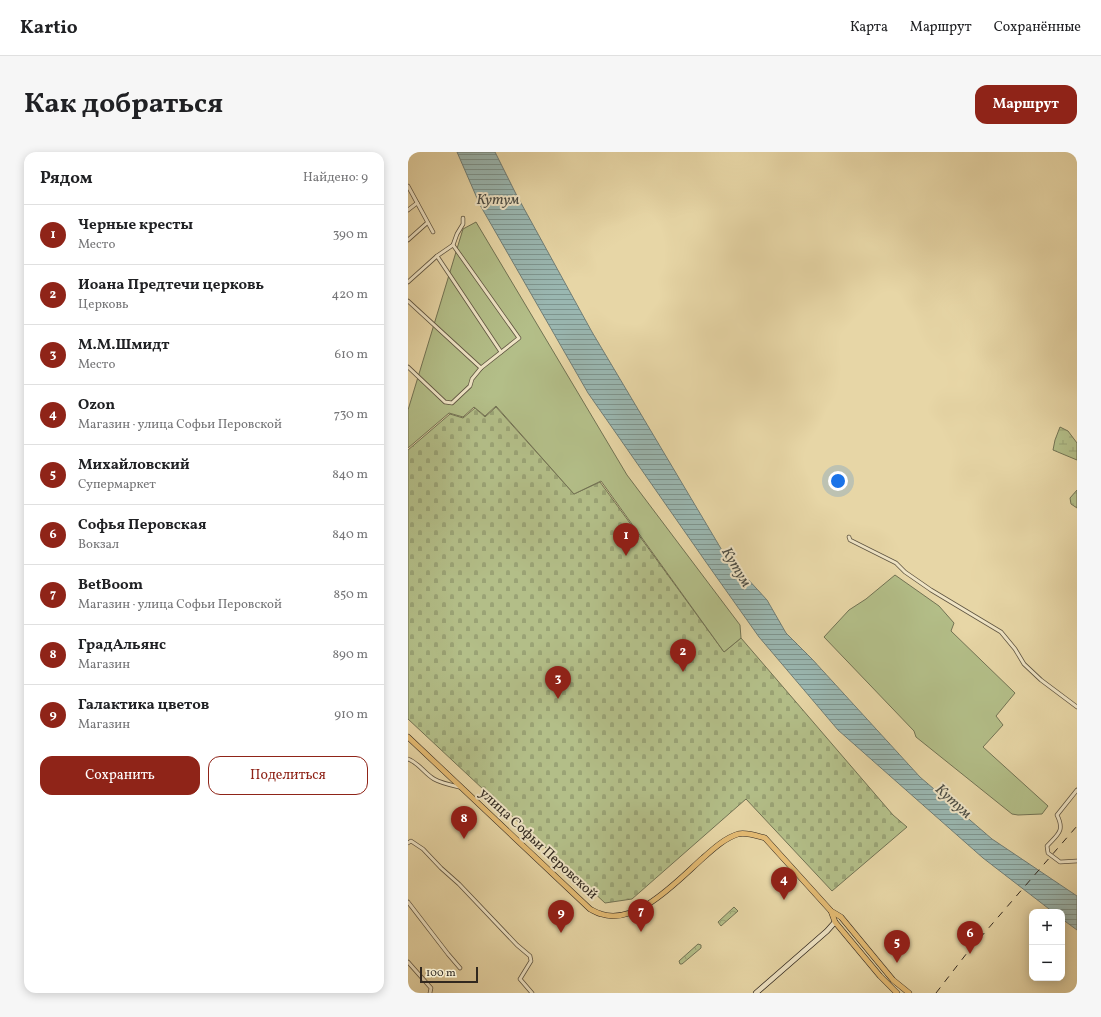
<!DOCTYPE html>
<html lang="ru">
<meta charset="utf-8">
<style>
:root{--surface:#fff;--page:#f6f6f6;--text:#202124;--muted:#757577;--line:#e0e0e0;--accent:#8f2418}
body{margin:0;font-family:Vollkorn,serif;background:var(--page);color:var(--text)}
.controls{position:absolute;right:12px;bottom:12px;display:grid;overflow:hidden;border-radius:8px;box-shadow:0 2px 10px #0003}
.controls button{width:36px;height:36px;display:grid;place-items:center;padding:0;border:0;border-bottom:1px solid var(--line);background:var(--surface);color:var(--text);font:20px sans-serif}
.scale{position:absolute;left:12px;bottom:10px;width:58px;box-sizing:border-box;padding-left:4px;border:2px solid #31281f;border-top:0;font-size:11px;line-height:14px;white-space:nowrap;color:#31281f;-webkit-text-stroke:3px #efe4c5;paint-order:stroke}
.you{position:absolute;left:430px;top:329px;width:14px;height:14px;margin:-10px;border:3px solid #fff;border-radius:50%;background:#1a73e8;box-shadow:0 0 0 6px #1a73e833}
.badge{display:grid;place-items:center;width:26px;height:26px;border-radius:50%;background:var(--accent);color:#fff;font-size:13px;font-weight:700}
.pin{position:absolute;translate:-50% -33px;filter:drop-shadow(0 1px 2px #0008)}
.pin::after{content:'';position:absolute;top:21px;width:14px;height:12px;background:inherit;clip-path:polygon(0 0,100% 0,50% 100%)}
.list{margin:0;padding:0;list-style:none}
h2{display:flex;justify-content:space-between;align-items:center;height:52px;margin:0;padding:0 16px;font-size:17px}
h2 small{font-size:13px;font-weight:400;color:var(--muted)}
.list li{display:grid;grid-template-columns:26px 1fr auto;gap:12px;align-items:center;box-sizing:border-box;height:60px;padding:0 16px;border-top:1px solid var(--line)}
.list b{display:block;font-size:15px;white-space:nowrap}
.list p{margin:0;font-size:13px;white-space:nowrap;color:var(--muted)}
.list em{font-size:13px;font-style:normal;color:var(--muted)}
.actions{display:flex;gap:8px;padding:12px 16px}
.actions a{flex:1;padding:9px 0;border:1px solid var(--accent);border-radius:12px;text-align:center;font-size:14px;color:var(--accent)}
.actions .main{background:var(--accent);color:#fff}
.map{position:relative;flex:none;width:669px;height:841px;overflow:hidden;border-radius:12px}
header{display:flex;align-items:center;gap:24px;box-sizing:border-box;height:56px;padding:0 20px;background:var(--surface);border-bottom:1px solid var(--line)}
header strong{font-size:19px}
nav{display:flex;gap:22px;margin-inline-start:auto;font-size:14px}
.intro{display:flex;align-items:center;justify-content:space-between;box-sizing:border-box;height:96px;padding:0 24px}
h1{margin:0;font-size:28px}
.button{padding:10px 18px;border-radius:12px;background:var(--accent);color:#fff;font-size:14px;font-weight:700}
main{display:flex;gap:24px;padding:0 24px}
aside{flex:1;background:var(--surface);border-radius:12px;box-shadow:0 2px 10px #0003}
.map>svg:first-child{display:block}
</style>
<header>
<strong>Kartio</strong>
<nav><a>Карта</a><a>Маршрут</a><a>Сохранённые</a></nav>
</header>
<div class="intro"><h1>Как добраться</h1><a class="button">Маршрут</a></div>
<main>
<aside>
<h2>Рядом<small>Найдено: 9</small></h2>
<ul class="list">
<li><span class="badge">1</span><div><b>Черные кресты</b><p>Место</p></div><em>390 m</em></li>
<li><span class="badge">2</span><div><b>Иоана Предтечи церковь</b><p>Церковь</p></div><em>420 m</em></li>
<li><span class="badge">3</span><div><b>М.М.Шмидт</b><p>Место</p></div><em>610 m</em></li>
<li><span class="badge">4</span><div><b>Ozon</b><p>Магазин · улица Софьи Перовской</p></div><em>730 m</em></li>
<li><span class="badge">5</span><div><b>Михайловский</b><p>Супермаркет</p></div><em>840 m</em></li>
<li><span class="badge">6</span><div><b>Софья Перовская</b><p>Вокзал</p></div><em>840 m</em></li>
<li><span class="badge">7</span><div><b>BetBoom</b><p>Магазин · улица Софьи Перовской</p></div><em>850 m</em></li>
<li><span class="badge">8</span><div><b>ГрадАльянс</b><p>Магазин</p></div><em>890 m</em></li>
<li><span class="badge">9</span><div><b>Галактика цветов</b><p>Магазин</p></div><em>910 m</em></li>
</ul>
<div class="actions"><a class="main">Сохранить</a><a>Поделиться</a></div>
</aside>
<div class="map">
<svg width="669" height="841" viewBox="0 0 669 841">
<defs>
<pattern id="forest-crowns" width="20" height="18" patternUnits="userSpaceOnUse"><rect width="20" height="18" fill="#b3be88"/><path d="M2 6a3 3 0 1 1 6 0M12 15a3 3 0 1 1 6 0" fill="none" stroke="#9aa375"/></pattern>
<pattern id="wetland-marsh" width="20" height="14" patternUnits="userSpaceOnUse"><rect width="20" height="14" fill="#b3be88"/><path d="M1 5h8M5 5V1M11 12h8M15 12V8" fill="none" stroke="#9aa375"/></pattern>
<pattern id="cemetery-stones" width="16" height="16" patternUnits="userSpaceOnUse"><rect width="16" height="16" fill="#b3be88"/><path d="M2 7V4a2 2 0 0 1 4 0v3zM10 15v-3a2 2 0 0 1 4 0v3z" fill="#9aa375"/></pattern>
<pattern id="water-rules" width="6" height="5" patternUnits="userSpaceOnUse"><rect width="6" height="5" fill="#9ab7b1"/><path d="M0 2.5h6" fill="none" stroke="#7e958f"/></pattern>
</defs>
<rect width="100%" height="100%" fill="#e7d6a6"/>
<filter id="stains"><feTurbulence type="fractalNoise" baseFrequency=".005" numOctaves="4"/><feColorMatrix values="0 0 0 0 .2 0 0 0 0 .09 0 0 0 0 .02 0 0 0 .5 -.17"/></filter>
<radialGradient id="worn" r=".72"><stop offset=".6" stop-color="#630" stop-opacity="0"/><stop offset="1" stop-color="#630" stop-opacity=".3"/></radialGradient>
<g fill="url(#forest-crowns)" stroke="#727354">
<polygon points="326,755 330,759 313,774 310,770"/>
<polygon points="290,792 293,793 293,796 274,812 272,812 271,809"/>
</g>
<g fill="url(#wetland-marsh)" stroke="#727354">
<polygon points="652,275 660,279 669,291 669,308 645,298 647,288"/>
<polygon points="669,338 669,356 663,352 662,346"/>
</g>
<polygon fill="url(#cemetery-stones)" stroke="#727354" points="88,255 166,342 192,330 316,500 333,486 485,663 499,675 424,739 338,647 224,747 197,751 0,567 0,298 42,262 55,266 67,256 77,265"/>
<g fill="#b3be88" stroke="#727354">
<polygon points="68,70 219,323 332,473 333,486 316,500 193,329 166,342 88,254 77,264 66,255 55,265 41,261 0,296 0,258 55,77"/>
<polygon points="487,423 531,454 546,471 543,479 607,541 588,564 595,573 575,595 640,654 634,662 610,663 604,662 508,585 506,579 416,485 441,458 458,447"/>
</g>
<polygon fill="url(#water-rules)" stroke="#707e77" points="49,0 87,0 108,42 184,180 315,400 359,448 378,481 404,507 512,625 584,687 669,744 669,778 654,767 654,760 645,760 575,706 430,578 351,485 300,413 180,241 72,53"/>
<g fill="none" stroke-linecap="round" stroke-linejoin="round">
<g stroke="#5e5441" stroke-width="4.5">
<g id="street">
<polyline points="0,34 25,80"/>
<polyline points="0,58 9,51"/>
<polyline points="0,88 19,71"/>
<polyline points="29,104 93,200"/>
<polyline points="0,130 29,104 45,93 49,82 55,72 55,66"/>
<polyline points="0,149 73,216"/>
<polyline points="0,215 37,250 44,251 62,234 64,227 73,216 111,186 45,93"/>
<polyline points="441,385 442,388 488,411 497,420 523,438 593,480 607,497 616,512 633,528 669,555"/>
<path d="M0,607C11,611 16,621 26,627C33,631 42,633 51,635"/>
<path d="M669,638L649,663C657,679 650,682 639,694L640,701L652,710L669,709"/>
<polyline points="0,691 3,689 15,697 33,716 51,732 109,793 122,804 123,809 112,827 124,841"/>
<polyline points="0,750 40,802 52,816"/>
<polyline points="0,810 23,836 22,841"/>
</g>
</g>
<g stroke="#31281f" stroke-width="6">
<polyline id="secondary" points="348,841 419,779 427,770"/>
</g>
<g stroke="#31281f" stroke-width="6">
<g id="primary">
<path d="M0,585L182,757C186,759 189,761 193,762C229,774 271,727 295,706C305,697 317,686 330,682C339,680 349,684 357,686L423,759L433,765L485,828L501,841"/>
<polyline points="423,759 427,770 472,824 489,841"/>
</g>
</g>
<use href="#street" stroke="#efe4c5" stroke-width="3"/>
<use href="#secondary" stroke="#efe4c5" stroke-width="4.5"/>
<use href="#primary" stroke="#e4bb73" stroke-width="5"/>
<polyline stroke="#31281f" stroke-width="1" stroke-dasharray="7 7" stroke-linecap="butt" points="528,841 559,801 669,674"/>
</g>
<g text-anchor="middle" stroke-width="4" stroke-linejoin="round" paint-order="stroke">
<g font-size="14" fill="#31281f" stroke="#efe4c5">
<text transform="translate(131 691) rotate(43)" y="5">улица Софьи Перовской</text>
</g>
<g font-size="15" font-style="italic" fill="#4b4c44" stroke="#efe4c5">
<text x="90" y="52">Кутум</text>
<text transform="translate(329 415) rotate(59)" y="5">Кутум</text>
<text transform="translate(546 649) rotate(42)" y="5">Кутум</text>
</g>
</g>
<rect width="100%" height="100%" filter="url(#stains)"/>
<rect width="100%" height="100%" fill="url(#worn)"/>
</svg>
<div class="controls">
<button>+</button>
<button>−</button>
</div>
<div class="scale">100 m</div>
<div class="you"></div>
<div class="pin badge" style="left:218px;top:404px">1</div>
<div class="pin badge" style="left:275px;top:520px">2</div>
<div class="pin badge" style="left:150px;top:547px">3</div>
<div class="pin badge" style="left:376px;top:748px">4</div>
<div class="pin badge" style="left:489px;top:811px">5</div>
<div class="pin badge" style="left:562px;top:802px">6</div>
<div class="pin badge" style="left:233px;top:780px">7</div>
<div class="pin badge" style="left:56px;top:687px">8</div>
<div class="pin badge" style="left:153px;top:781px">9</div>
</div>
</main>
